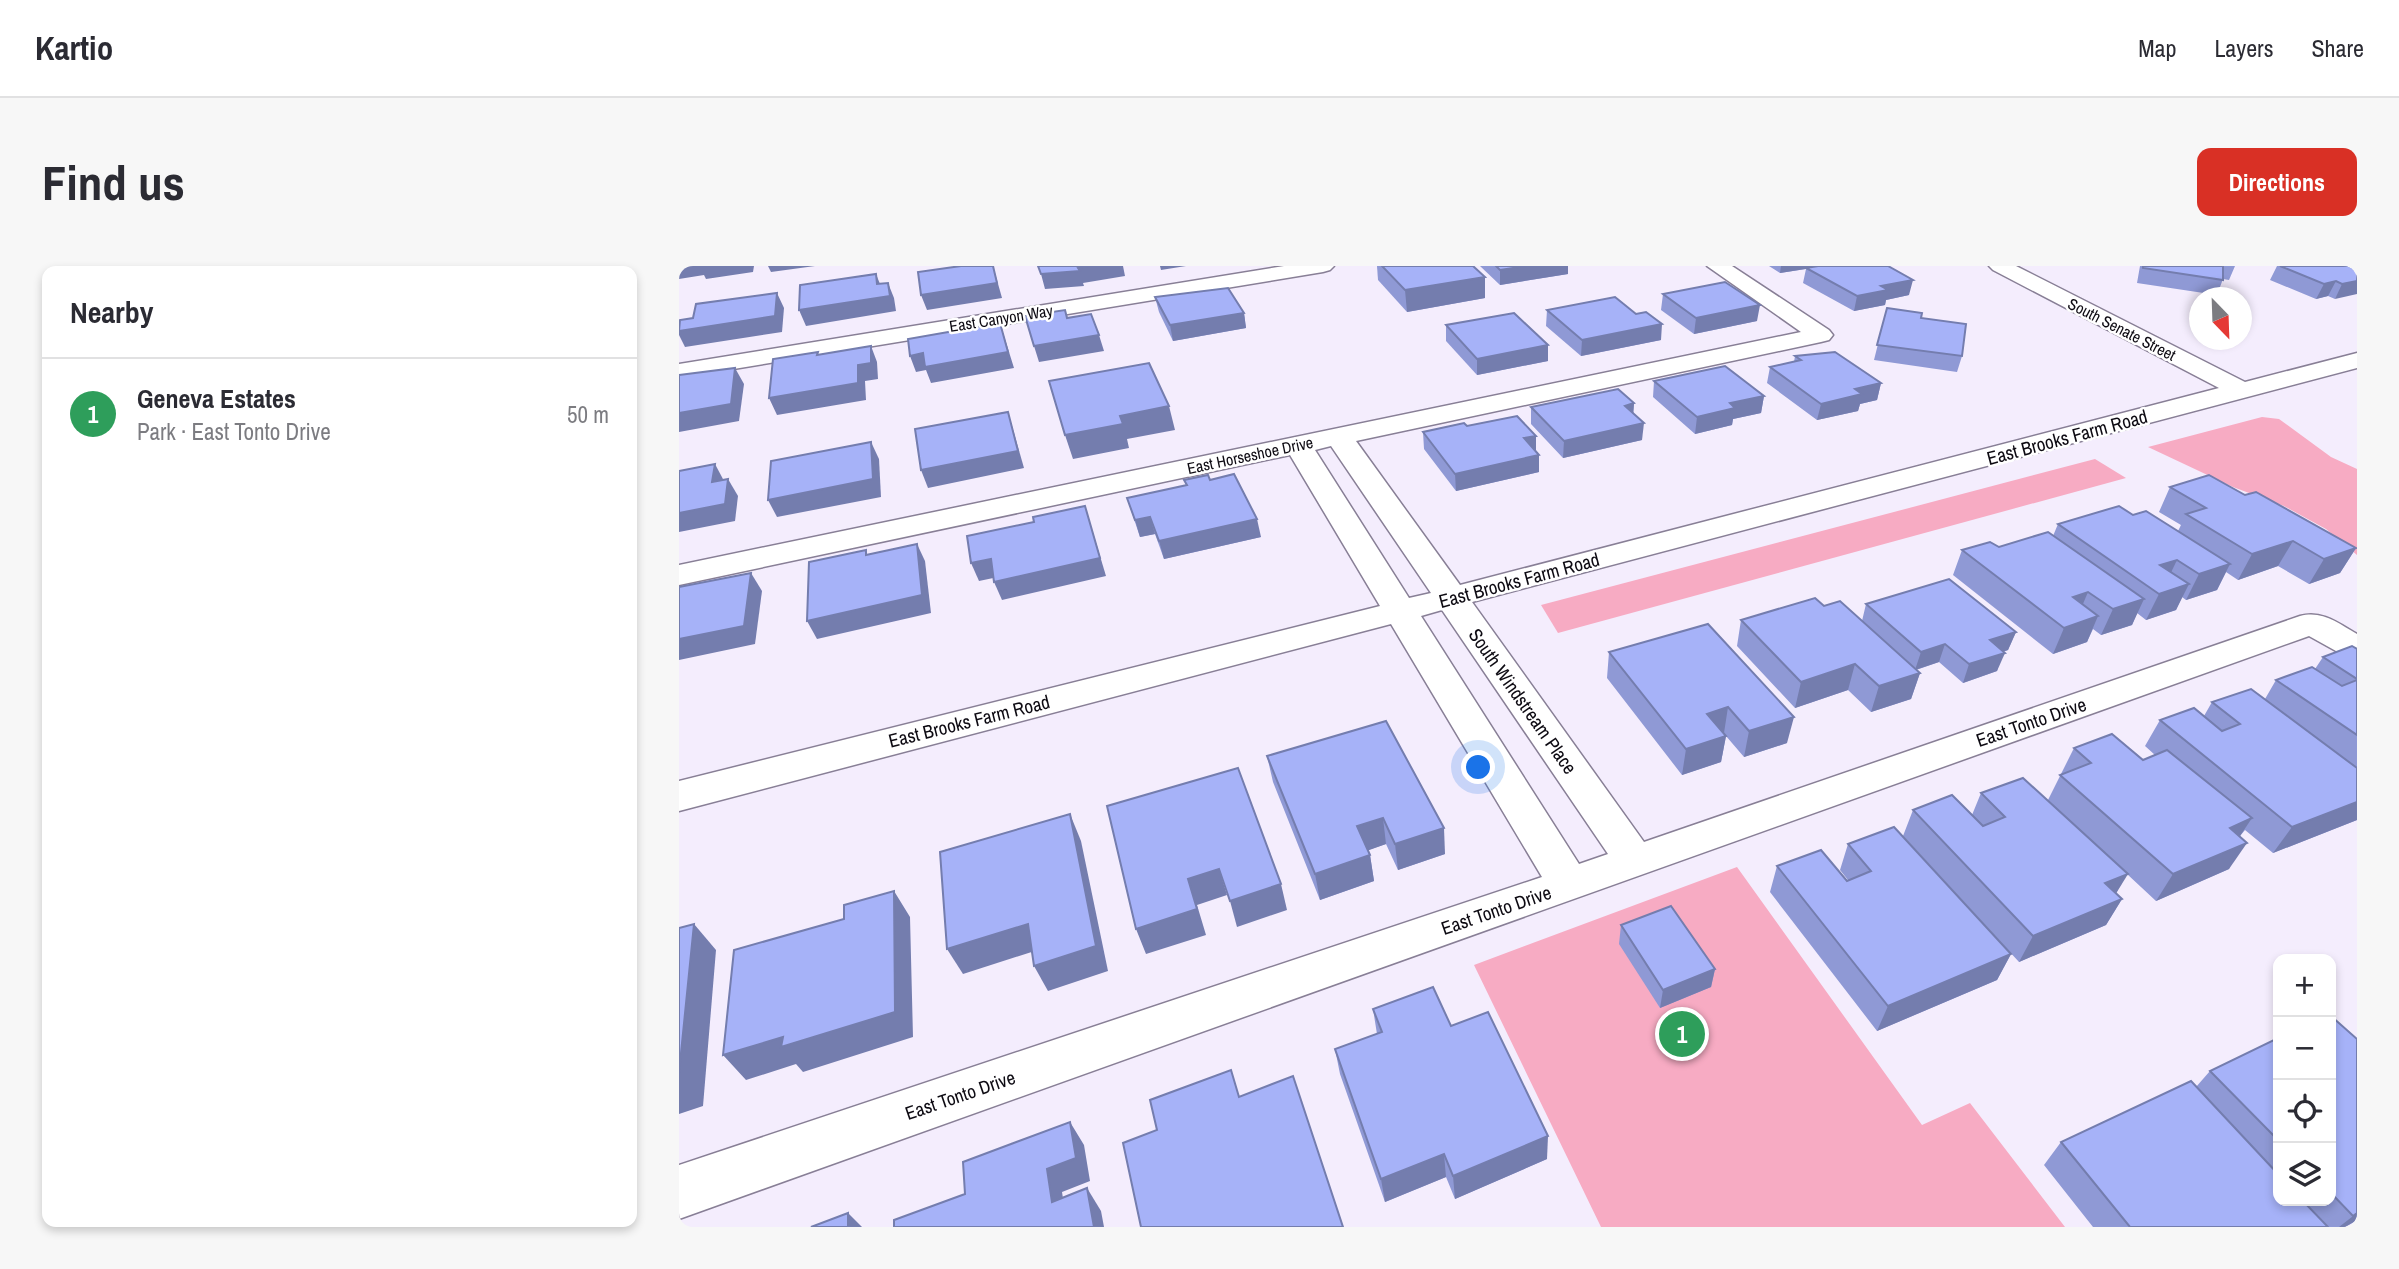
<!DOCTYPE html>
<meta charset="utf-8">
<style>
:root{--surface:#fff;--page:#f7f7f7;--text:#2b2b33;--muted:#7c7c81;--line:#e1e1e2;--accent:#d93025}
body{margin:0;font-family:"Archivo Narrow",sans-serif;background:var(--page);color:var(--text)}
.controls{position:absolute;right:21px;bottom:21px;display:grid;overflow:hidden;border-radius:14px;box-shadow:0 4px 10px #0003}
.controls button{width:63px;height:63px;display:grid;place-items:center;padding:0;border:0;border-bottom:2px solid var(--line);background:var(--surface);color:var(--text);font:35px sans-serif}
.compass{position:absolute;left:1510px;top:21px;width:63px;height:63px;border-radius:50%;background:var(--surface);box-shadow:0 4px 10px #0003;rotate:157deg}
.you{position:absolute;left:800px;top:502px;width:24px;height:24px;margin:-18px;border:5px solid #fff;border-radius:50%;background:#1a73e8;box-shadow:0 0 0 10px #1a73e833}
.badge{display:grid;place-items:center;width:46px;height:46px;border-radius:50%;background:var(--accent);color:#fff;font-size:23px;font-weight:700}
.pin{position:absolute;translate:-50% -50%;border:4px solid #fff;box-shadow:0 2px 7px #0006}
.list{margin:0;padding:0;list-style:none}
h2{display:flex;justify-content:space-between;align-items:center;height:91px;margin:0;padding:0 28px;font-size:30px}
h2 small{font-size:23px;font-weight:400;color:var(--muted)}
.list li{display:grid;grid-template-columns:46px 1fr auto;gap:21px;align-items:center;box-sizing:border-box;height:112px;padding:0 28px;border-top:2px solid var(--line)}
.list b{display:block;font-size:26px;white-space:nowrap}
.list p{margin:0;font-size:23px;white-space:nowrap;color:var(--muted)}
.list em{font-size:23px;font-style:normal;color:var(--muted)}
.icon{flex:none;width:38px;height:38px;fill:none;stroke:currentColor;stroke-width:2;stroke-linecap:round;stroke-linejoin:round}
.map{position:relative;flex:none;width:1678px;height:961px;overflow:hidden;border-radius:14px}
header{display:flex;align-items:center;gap:42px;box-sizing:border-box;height:98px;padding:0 35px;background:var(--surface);border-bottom:2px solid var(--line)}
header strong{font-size:33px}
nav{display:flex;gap:38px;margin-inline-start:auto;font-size:24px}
.intro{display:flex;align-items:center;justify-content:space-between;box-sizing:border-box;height:168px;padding:0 42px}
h1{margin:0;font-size:49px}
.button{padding:18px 32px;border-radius:14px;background:var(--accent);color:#fff;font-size:24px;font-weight:700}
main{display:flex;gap:42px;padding:0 42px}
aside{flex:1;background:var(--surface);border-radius:14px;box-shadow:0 4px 10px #0003}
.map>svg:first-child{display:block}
</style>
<header>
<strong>Kartio</strong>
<nav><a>Map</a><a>Layers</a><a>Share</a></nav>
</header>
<div class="intro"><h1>Find us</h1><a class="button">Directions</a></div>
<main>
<aside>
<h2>Nearby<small></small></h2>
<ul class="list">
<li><span class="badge" style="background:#2e9e5b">1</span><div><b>Geneva Estates</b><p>Park · East Tonto Drive</p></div><em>50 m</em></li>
</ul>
</aside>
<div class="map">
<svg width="1678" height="961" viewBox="0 0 1678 961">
<rect width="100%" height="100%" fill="#f4edfd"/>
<g fill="#f7abc3">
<polygon points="1583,151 1600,153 1652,191 1678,203 1678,289 1647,263 1605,240 1554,221 1469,181"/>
<polygon points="1416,193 1447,212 879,367 862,339"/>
<polygon points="1058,601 1243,859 1291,837 1386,961 922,961 795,699"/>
</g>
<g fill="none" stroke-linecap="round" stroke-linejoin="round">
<g stroke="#887f96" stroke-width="3">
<g id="minor">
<polygon points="605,0 655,0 651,4 644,6 0,112 0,98"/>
<path d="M1028,0H1053L1150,64L1154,69L1150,74L1142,76L677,175L781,319L1540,122L1314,4L1310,0H1337L1566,116L1678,87V102L793,336L965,576L1621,350C1643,344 1659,357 1678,368V393L1666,390L1630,370L0,953V899L863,611L712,358L0,545V515L701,340L611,189L0,319V299L1122,66ZM652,180L752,327L730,332L636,184ZM763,344L929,588L900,598L742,350Z"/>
</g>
</g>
<use href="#minor" fill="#fff" fill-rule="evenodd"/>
</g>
<g fill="#8f99d5">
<polygon points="698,0 794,0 806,11 806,32 728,46 699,14"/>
<polygon points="801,0 889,0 889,8 821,19"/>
<polygon points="1090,0 1209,0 1230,29 1207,34 1206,39 1175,45 1124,17 1127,3 1101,7"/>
<polygon points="1461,0 1556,0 1550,14 1544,13 1538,29 1458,17"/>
<polygon points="1598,0 1678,0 1656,33 1649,30 1637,33 1591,14"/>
<polygon points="984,28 1078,55 1015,68 982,44"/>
<polygon points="476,31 565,47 567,62 494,75 480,46"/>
<polygon points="1208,42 1242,52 1283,90 1278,106 1195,94"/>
<polygon points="868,44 982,74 902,90 867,60"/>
<polygon points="767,59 869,95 798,109 767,75"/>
<polygon points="1116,90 1202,117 1198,134 1181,138 1179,145 1138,154 1088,117 1091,101 1115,96"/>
<polygon points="975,115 1085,130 1082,147 1054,153 1053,159 1016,168 974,131"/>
<polygon points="955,137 954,147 963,174 884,192 852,158 852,141"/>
<polygon points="788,160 857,170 857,185 860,189 860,206 777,225 745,183 744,166"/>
<polygon points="505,214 531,214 582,271 485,293 476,268 461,271 448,232 507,220"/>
<polygon points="1491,221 1566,229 1677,282 1661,307 1630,318 1599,300 1559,314 1547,306 1538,324 1507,334 1503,331 1497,344 1467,354 1458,347 1453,359 1422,369 1414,363 1408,376 1374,388 1274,309 1283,284 1320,281 1374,270 1379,258 1454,249 1499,265 1502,259 1480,246"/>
<polygon points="1187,338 1337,366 1329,384 1324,386 1318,405 1284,417 1260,396 1237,404 1241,407 1232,433 1192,446 1169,424 1116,442 1058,380 1062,354 1145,340 1183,355"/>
<polygon points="1029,358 1108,477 1065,491 1047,470 1042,496 1003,509 928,412 930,386"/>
<polygon points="1678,383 1678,554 1594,587 1566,564 1561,570 1550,603 1477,635 1448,608 1437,627 1443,633 1427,659 1340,696 1224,570 1234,544 1293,549 1302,527 1369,534 1395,482 1464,494 1476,489 1466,480 1481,454 1525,450 1533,436 1586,433 1597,414 1636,403 1644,391"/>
<polygon points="707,455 766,588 719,604 707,578 689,584 691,589 695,615 641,634 594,516 588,490"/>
<polygon points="1169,578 1332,688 1318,714 1198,765 1091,626 1098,600 1169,614 1161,604"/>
<polygon points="942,659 1036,703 1032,721 981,742 940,678"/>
<polygon points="694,743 772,760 868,893 776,933 767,911 706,936 661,808 656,783 698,768"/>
<polygon points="1652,750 1678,773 1678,956 1677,955 1666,961 1414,961 1365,899 1382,876 1517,821 1531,805 1599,772 1599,935 1652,935"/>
</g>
<g fill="#747dae">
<polygon points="0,0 75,0 74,6 27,13 25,9 0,13"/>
<polygon points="89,0 136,0 92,6"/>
<polygon points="314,0 323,32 248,44 242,29"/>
<polygon points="412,0 444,0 446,10 404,17 405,20 366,23 362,8"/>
<polygon points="481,0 507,0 482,4"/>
<polygon points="847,0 889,0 889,8 821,19 821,4"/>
<polygon points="1102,0 1145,0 1101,7"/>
<polygon points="197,8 203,23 209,17 215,32 217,45 127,60 120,44 198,18"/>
<polygon points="806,11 806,32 728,46 726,24"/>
<polygon points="1234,14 1230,29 1207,34 1206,39 1175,45 1178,30 1202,20"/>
<polygon points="1657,15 1649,30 1637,33 1645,18"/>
<polygon points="1678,15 1678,28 1656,33 1663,18"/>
<polygon points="98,27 105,42 103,66 6,81 0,69 0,65"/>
<polygon points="1081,39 1078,55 1015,68 1017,52"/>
<polygon points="565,47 567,62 494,75 491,59"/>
<polygon points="321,57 335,102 252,117 247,104 237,106 231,90"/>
<polygon points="983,58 982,74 902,90 903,74"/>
<polygon points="420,69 425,85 360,96 355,80"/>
<polygon points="869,79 869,95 798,109 798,93"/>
<polygon points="192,80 198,96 199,113 186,115 187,134 98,149 90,132 179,99"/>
<polygon points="56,102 65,118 60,155 0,166 0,147"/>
<polygon points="1202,117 1198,134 1181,138 1179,145 1138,154 1142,138 1176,123"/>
<polygon points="1085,130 1082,147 1054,153 1053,159 1016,168 1018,151 1051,137"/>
<polygon points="955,137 954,154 946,140"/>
<polygon points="490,140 496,164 448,173 450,182 394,193 386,169 441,150"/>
<polygon points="329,146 345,202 249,222 242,204"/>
<polygon points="965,157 963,174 884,192 885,175"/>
<polygon points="857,170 857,187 845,172"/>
<polygon points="192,176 200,193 202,231 98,251 89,234"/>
<polygon points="860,189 860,206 777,225 776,208"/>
<polygon points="36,198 45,215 33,216"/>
<polygon points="49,213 59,230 56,255 0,266 0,247"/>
<polygon points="406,240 427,310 323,334 315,316"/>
<polygon points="471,251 476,268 461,271 456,254"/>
<polygon points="578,253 582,271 485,293 480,275"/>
<polygon points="1614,275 1599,300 1559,314 1573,288"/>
<polygon points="238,278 246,295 252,347 138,373 128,355"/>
<polygon points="1677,282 1661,307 1630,318 1645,293"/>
<polygon points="312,293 319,311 300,315 292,297"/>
<polygon points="1498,294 1486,319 1481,299"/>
<polygon points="1551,298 1538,324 1507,334 1520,308"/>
<polygon points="72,307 83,325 76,378 0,394 0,373"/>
<polygon points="1510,318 1497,344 1467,354 1480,328"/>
<polygon points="1409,326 1398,352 1394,331"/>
<polygon points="1465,333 1453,359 1422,369 1434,343"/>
<polygon points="1419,350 1408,376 1374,388 1385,362"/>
<polygon points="1337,366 1329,384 1304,392 1311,374"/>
<polygon points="1266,378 1260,396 1236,404 1242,386"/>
<polygon points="1326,387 1318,405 1284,417 1290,398"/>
<polygon points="1176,398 1169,424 1116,442 1122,416"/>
<polygon points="1241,407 1232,433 1192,446 1200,420"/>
<polygon points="1049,441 1045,467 1028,448"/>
<polygon points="1115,451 1108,477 1065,491 1070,465"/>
<polygon points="1047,470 1042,496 1003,509 1007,483"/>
<polygon points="1678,536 1678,554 1594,587 1613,561"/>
<polygon points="391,548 402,575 429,705 369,725 355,700"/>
<polygon points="704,552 707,578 682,587 678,560"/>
<polygon points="1573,552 1555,579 1551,562"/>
<polygon points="765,562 766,588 719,604 716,578"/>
<polygon points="1568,577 1550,603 1477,635 1494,608"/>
<polygon points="691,589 695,615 641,634 636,608"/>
<polygon points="540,603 548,629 518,639 527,669 467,688 457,663 509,613"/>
<polygon points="1449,608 1433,634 1426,617"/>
<polygon points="602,618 608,644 558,661 551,635"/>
<polygon points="215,625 231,651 234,771 124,806 117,798 67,814 44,789"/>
<polygon points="1443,633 1427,659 1340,696 1354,670"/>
<polygon points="15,658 37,684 24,840 0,848 0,807"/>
<polygon points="349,658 362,683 284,708 268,683"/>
<polygon points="1332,688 1318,714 1198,765 1209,740"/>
<polygon points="1036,703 1032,721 981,742 984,724"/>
<polygon points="391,856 405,879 411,915 383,926 388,958 373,936 368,903"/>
<polygon points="869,870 868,893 776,933 774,910"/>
<polygon points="765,888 767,911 706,936 702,913"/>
<polygon points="408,922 422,945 425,961 415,961"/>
<polygon points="169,947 183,961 169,961"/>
<polygon points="1678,947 1678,954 1666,961 1660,961"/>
</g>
<g fill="#a6b2f8" stroke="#747dae" stroke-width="2">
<polygon points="282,0 314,0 318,17 242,29 239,6"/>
<polygon points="359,0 412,0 399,2 401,5 362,8"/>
<polygon points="703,0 794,0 806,11 726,24"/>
<polygon points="817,0 847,0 821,4"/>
<polygon points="1139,0 1209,0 1234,14 1202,20 1209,24 1178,30 1127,2"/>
<polygon points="1464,0 1544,0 1544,14 1464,2"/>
<polygon points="1601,0 1678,0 1678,15 1663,18 1657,15 1645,18"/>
<polygon points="197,8 198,18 209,17 211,30 120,44 121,19"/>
<polygon points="1046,16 1081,39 1017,52 984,28"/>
<polygon points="549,22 565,47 491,59 476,31"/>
<polygon points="98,27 96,50 0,65 1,54 14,52 17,38"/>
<polygon points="936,31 957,48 967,46 983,58 903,74 868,44"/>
<polygon points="1208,42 1243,47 1242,52 1287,58 1283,90 1198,79"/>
<polygon points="386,44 388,52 412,48 420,69 355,80 346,50"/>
<polygon points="835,47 869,79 798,93 767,59"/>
<polygon points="321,57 329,86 246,101 244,87 231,90 229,73"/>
<polygon points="192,80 192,97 179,99 179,117 90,132 94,93 139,86 138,89"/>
<polygon points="1156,86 1202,117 1176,123 1183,128 1142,138 1091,101 1122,94 1116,90"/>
<polygon points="470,97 490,140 441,150 444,158 386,169 370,115"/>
<polygon points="1046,100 1085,130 1051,137 1056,142 1018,151 975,115"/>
<polygon points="56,102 52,138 0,147 0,109"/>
<polygon points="939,123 955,137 946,140 965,157 885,175 852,141"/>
<polygon points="329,146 339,185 242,204 236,163"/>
<polygon points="838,150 857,170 845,172 860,189 776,208 744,166 785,157 788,160"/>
<polygon points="192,176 194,213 89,234 92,195"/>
<polygon points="36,198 33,216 49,213 46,238 0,247 0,205"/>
<polygon points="555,208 578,253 480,275 471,251 456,254 448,232 508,219 505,214 529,209 531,214"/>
<polygon points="1530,209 1566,229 1577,226 1677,282 1645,293 1614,275 1573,288 1507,248 1527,242 1491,221"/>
<polygon points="406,240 421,292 315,316 312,293 292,297 288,270 355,256 354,251"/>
<polygon points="1440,240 1454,249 1467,245 1551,298 1520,308 1498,294 1481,299 1510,318 1480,328 1379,258"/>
<polygon points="1369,266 1465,333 1434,343 1409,326 1394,331 1419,350 1385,362 1283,284 1311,276 1320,281"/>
<polygon points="238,278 243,329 128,355 130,296 187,284 187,289"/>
<polygon points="72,307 65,360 0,373 0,321"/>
<polygon points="1270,313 1337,366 1311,374 1326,387 1290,398 1266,378 1242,386 1187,338"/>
<polygon points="1136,332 1145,340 1161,335 1241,407 1200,420 1176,398 1122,416 1062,354"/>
<polygon points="1029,358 1115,451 1070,465 1049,441 1028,448 1047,470 1007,483 930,386"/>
<polygon points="1673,380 1678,383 1678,413 1644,391"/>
<polygon points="1633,401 1663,420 1678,414 1678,469 1597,414"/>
<polygon points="1572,423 1678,502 1678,536 1613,561 1481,454 1515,442 1543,465 1561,458 1533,436"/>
<polygon points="707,455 765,562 716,578 704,552 678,560 691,589 636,608 588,490"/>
<polygon points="1433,468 1464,494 1488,484 1573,552 1551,562 1568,577 1494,608 1381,509 1412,497 1395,482"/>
<polygon points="559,502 602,618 551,635 540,603 509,613 518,643 457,663 428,540"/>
<polygon points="1344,512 1449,608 1426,617 1443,633 1354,670 1234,544 1273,529 1304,560 1326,551 1302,527"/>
<polygon points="391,548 417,680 355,700 349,658 268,683 261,586"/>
<polygon points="1215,561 1332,688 1209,740 1098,600 1142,584 1168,615 1192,605 1169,578"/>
<polygon points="215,625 216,746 102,781 104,771 44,789 55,684 165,653 165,639"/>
<polygon points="992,640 1036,703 984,724 942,659"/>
<polygon points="15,658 0,807 0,662"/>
<polygon points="754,721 772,760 809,746 869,870 774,910 765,888 702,913 656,783 703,766 694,743"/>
<polygon points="1652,750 1678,773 1678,947 1674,950 1652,927"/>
<polygon points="1599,772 1599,874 1531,805"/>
<polygon points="552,804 560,831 614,810 664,961 462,961 444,877 478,864 471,834"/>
<polygon points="1512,815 1599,908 1599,935 1624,935 1649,961 1451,961 1382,876"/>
<polygon points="391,856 397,892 368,903 373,936 408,922 415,961 215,961 215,954 286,928 284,896"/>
<polygon points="169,947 169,961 132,961"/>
</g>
<g text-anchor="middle" stroke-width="5" stroke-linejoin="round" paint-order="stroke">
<g font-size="16" fill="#0d0a12" stroke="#fff">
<text transform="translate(322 52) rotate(-9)" y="6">East Canyon Way</text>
<text transform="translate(1443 63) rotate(27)" y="6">South Senate Street</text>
<text transform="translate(571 189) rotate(-12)" y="6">East Horseshoe Drive</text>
</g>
<g font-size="19" fill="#0d0a12" stroke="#fff">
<text transform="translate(1388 171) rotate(-15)" y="7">East Brooks Farm Road</text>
<text transform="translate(840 314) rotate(-15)" y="7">East Brooks Farm Road</text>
<text transform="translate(844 435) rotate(55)" y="7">South Windstream Place</text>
<text transform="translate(290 455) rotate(-14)" y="7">East Brooks Farm Road</text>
<text transform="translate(1352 456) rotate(-19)" y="7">East Tonto Drive</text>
<text transform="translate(817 644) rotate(-19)" y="7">East Tonto Drive</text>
<text transform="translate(281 829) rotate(-19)" y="7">East Tonto Drive</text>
</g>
</g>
</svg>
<div class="controls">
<button>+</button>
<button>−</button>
<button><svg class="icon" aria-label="locate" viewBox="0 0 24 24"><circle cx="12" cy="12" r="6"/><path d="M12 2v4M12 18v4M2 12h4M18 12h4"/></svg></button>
<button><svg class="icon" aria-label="layers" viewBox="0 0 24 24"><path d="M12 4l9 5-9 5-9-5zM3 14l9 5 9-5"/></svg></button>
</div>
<svg class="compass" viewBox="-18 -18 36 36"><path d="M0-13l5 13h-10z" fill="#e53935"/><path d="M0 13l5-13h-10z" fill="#7c7c81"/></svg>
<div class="you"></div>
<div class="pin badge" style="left:1003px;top:768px;background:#2e9e5b">1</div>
</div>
</main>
